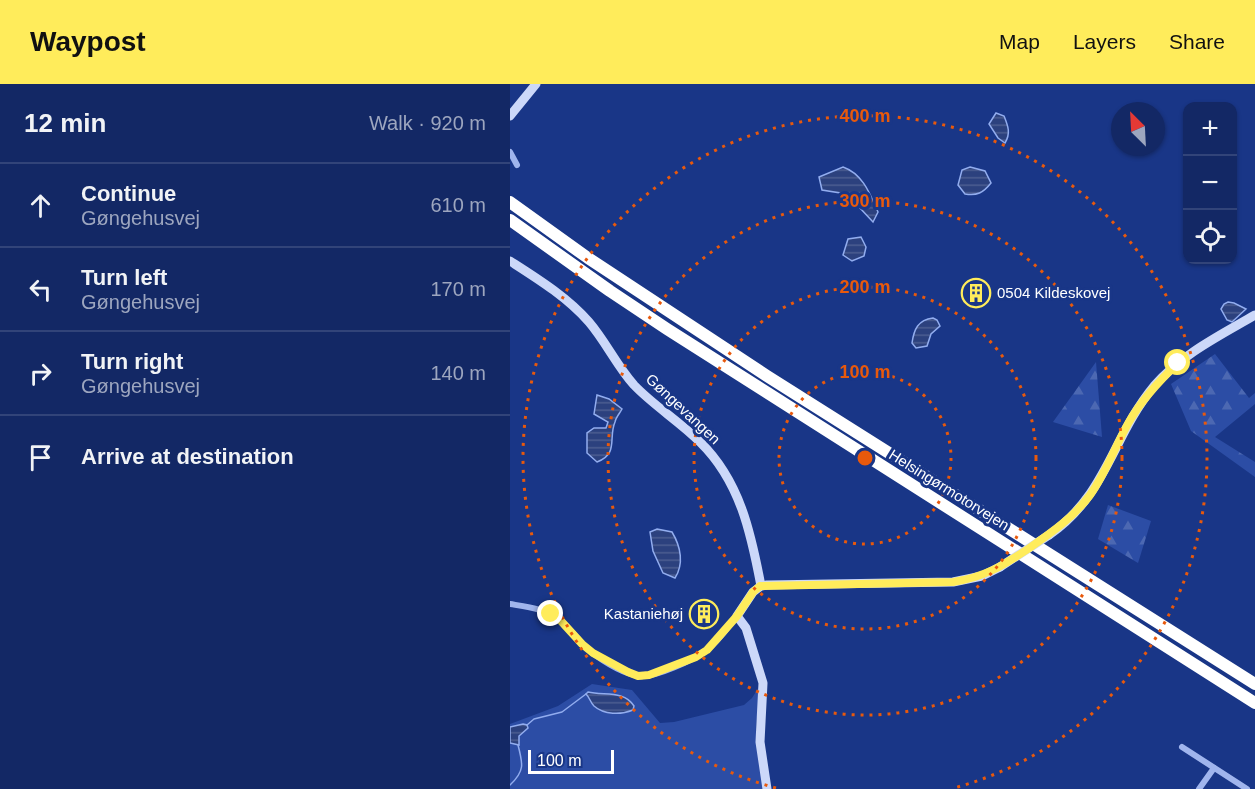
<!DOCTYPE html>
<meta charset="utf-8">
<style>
:root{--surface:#132865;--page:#1c306b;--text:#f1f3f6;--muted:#9da6bf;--line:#324479;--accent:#ffec5b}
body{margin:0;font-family:Arial,sans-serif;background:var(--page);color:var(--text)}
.controls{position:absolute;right:18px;top:18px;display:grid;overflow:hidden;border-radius:12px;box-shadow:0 2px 4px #0004}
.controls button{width:54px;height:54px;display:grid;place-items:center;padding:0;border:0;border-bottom:2px solid var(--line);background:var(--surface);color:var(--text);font:30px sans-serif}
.compass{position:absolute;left:601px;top:18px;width:54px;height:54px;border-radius:50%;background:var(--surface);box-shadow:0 2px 4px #0004;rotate:336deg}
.scale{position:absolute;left:18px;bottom:15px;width:86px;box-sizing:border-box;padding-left:6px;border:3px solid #fff;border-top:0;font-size:16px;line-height:21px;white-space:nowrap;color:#fff;-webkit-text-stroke:4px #193687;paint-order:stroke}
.stop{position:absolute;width:18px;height:18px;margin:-14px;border:4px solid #ffec5b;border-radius:50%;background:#fff}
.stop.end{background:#ffec5b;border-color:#fff;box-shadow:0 2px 6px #0008}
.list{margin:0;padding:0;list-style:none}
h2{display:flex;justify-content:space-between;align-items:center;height:78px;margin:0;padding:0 24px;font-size:26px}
h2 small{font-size:20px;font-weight:400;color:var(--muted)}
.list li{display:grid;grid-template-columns:39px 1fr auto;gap:18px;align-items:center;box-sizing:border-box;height:84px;padding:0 24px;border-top:2px solid var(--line)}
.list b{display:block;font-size:22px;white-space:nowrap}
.list p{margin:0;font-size:20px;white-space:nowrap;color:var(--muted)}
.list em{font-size:20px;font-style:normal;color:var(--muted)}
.icon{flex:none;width:33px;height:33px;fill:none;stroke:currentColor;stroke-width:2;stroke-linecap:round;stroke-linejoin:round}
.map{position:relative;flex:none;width:745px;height:705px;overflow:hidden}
header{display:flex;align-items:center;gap:36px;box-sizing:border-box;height:84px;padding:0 30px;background:var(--accent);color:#111}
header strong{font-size:28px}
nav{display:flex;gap:33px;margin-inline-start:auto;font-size:21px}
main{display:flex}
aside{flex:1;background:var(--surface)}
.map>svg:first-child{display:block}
</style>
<header>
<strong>Waypost</strong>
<nav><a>Map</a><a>Layers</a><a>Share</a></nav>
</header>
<main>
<aside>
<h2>12 min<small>Walk · 920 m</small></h2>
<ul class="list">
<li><svg class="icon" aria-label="ahead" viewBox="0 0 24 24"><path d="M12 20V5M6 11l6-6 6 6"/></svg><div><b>Continue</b><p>Gøngehusvej</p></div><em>610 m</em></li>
<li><svg class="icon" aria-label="left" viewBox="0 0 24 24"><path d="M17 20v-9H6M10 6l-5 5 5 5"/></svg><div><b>Turn left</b><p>Gøngehusvej</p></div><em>170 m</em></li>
<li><svg class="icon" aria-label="right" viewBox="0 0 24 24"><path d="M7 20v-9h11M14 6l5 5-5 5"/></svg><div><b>Turn right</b><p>Gøngehusvej</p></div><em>140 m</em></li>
<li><svg class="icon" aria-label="arrive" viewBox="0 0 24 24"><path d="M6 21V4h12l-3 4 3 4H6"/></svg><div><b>Arrive at destination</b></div></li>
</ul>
</aside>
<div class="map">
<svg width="745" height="705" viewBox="0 0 745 705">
<defs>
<pattern id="forest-firs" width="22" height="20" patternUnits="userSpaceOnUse" patternTransform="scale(1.5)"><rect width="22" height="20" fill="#2c4da5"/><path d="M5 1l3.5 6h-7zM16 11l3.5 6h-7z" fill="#4c68b2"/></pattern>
<pattern id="water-rules" width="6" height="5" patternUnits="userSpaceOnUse" patternTransform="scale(1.5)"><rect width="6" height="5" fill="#2c417e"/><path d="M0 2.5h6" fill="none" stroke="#4c5e91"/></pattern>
</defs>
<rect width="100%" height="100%" fill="#193687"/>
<path fill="#2c4da5" d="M82,600L122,606L150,639L164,638L234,621L242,614L249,603C251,616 247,628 246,642C245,663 251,684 254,705H0V640L48,622Z"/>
<g fill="url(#forest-firs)">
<polygon points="705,270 739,314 745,309 745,320 705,353 745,378 745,393 681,347 661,300"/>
<polygon points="586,278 592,353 543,338"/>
<polygon points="598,421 641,437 628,479 588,455"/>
</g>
<g fill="url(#water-rules)" stroke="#92adef" stroke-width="1.5">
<path d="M486,29L494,32C498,42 501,49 495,59L488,54L479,40Z"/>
<path d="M333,83C353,90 360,110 368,128L363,138L350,124L343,111L312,106L309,93Z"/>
<path d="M460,83L475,87L481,99C473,109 467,112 455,110L448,101L452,86Z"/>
<polygon points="351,153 356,163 354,172 342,177 333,171 338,155"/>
<polygon points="718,218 724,219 736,225 722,238 717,236 711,225 714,220"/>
<path d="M423,234L427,236L430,242L421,250L417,262L406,264L402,259C404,245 408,236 423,234Z"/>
<path d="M87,311L99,315L112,325C110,329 106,333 105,338C98,354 109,370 87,378L77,369V349L84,344H96L98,338L84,330Z"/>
<path d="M147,445L162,448C171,463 174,480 165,494L153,489L143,467L140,448Z"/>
<path d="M78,608C94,612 114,606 124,622L123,626C111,631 94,631 84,622C80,618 80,614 76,610Z"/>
<polygon points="13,640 17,641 18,644 9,652 9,661 0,659 0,643"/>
</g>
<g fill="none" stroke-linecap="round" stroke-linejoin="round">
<g stroke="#92adef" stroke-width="1.5">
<polyline points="17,641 24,635 52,628 76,610"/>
<path d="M0,701C15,687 13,680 8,661"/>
</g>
<g stroke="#a0b5ed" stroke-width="6">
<polyline points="0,68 7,81"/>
<path d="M0,520C18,523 37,525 51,537C62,546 69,558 80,567C93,577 112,589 129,592C145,594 183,576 197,566C209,557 218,543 227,532"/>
<polyline points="672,663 737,705"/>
<polyline points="689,705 704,684"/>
</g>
<g stroke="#ccd8f9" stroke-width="9">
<polyline points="0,32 26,0"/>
<path d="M0,177C28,195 57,213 79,238C96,258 107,282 124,301C144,322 169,337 190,358C230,397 241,449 251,502"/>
<path d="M539,451C597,411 602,353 644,302C672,270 709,252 745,231"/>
<polyline points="257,705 250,658 253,599 236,544 227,532 243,508 251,502 257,501 443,498 472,492 490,483"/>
</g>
<g stroke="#fff" stroke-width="12">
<polyline points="0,118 78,174 257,292 745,600"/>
<polyline points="0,136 100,207 157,245 745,619"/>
</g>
<polyline stroke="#ccd8f9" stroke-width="9" points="490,483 539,451"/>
</g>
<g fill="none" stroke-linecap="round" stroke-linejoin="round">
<path stroke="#ffec5b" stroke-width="8" d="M41,530L51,537L72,560L83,569L118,588L128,592L139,591L186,573L197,566L227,532L243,508L250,502L443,498C475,493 492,482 518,465C541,449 563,434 580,411C596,389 605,362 619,338C632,315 649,297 668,279"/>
</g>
<g fill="none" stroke="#e8590c" stroke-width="3" stroke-dasharray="3 6">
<circle cx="355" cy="374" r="86"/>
<circle cx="355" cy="374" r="171"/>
<circle cx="355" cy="374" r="257"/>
<path d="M266 704A342 342 0 1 1 444 704"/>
</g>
<defs>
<g id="building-ring" transform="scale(1.5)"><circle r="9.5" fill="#193687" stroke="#ffec5b" stroke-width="1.5"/><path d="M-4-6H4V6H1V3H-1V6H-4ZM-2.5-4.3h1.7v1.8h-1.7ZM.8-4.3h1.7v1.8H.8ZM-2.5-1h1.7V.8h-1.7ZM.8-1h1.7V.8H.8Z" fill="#ffec5b"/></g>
</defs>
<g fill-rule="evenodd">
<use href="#building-ring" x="466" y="209"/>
<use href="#building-ring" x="194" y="530"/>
</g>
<g text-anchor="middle" stroke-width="6" stroke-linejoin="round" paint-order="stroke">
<g font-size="15" fill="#fff" stroke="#193687" text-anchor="start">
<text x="487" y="214">0504 Kildeskovej</text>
<text x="173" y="535" text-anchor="end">Kastaniehøj</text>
</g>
<g font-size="15" fill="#fff" stroke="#193687">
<text transform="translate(173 325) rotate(43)" y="5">Gøngevangen</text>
<text transform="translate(439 406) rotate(32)" y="5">Helsingørmotorvejen</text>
</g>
</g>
<circle cx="355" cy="374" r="9" fill="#e8590c" stroke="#193687" stroke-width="3"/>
<g font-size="18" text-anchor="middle" font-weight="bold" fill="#e8590c" stroke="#193687" stroke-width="6" stroke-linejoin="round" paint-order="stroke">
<text x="355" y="38">400 m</text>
<text x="355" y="123">300 m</text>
<text x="355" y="209">200 m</text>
<text x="355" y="294">100 m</text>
</g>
</svg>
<div class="controls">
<button>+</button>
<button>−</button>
<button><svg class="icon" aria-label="locate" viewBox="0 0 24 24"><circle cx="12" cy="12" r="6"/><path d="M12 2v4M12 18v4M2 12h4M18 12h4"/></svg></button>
</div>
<svg class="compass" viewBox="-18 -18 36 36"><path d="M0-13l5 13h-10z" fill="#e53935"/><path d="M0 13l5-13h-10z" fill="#9da6bf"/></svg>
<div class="scale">100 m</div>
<div class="stop" style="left:668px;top:279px"></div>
<div class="stop end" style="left:41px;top:530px"></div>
</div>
</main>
